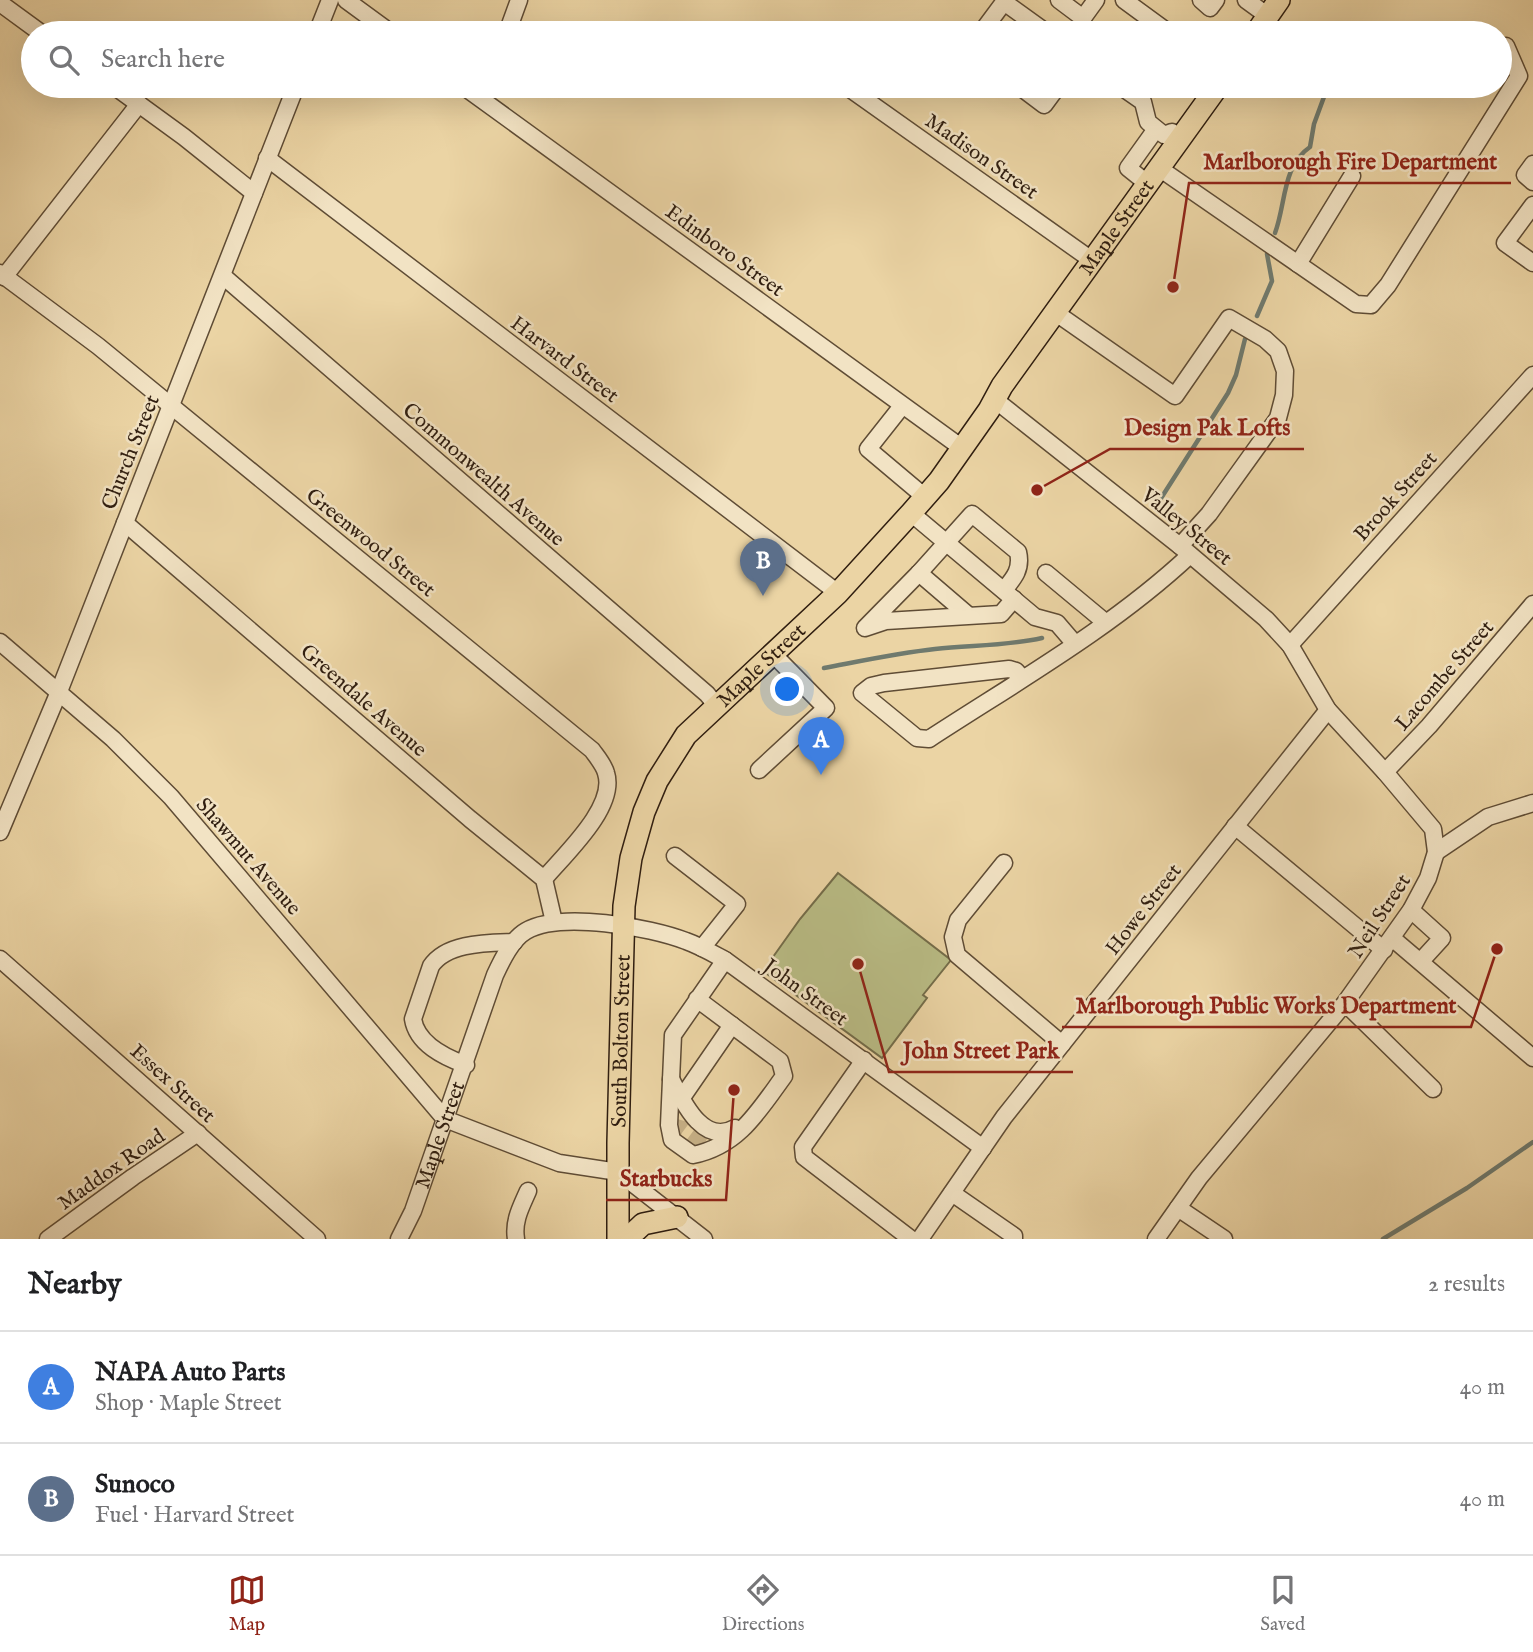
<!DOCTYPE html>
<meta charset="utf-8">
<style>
:root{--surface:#fff;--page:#f2f2f2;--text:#202124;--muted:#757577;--line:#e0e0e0;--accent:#8f2418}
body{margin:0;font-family:"IM FELL English",serif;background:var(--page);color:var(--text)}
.you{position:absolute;left:788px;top:690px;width:24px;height:24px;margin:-18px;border:5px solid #fff;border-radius:50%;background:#1a73e8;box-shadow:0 0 0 10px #1a73e833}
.badge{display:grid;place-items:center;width:46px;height:46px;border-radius:50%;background:var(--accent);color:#fff;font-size:23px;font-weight:700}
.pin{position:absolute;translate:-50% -58px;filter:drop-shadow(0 2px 4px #0008)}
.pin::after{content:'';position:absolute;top:37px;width:24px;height:21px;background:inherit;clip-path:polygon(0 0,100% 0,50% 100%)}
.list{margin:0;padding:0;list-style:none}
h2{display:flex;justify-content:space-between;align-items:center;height:91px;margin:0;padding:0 28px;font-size:30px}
h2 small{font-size:23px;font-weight:400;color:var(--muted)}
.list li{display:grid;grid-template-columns:46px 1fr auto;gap:21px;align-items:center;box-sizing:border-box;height:112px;padding:0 28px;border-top:2px solid var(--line)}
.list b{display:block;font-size:26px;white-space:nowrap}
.list p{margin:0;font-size:23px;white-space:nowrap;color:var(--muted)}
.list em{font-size:23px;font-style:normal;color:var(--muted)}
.icon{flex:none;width:38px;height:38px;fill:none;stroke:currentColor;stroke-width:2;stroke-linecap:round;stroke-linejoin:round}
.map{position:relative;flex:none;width:1533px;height:1239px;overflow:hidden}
.search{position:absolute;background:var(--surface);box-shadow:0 7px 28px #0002;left:21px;right:21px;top:21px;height:77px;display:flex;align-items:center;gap:18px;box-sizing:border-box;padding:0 24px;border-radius:38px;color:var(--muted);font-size:26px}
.sheet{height:315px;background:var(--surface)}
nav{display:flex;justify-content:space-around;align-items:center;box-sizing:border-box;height:98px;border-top:2px solid var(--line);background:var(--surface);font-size:19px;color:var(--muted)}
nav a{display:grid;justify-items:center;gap:4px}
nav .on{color:var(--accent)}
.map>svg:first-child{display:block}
</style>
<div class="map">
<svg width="1533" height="1239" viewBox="0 0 1533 1239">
<rect width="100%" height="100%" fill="#ebd4a4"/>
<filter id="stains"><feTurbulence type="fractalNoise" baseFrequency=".00286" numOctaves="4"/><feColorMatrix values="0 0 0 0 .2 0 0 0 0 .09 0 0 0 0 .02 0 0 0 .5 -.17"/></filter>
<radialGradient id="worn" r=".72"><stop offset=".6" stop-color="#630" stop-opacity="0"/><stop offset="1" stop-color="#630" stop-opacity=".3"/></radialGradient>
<polygon fill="#b9bc85" stroke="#746d4a" stroke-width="2" points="838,873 951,960 923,995 927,998 882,1058 763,971 800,919"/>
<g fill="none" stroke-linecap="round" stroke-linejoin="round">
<g stroke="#6f7a6e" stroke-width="4.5">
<path d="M1275,233C1286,204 1282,166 1310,147L1314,124L1328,86"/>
<polyline points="1257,316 1272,281 1267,254"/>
<polyline points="1158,503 1228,393 1236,375 1245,339"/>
<path d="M824,668C861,661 898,653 935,649C971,645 1007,646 1042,638"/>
<polyline points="1383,1239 1467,1188 1533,1142"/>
</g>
<polyline stroke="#c6b086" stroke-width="16" stroke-dasharray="16 8" stroke-linecap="butt" points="669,1125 683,1129 713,1151"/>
<g stroke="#5f4c35" stroke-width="19">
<g id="minor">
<polyline points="346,0 391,33"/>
<polyline points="1059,0 1083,18 1096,0"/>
<polyline points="1124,0 1169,33"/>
<polyline points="1201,0 1210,8 1216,0"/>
<polyline points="1246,0 1268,16"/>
<polyline points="0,3 41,33"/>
<polyline points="317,33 330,0"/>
<polyline points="507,33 519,0"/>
<polyline points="981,33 1004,2 1047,33"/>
<polyline points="114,86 184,137 254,193"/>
<polyline points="463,86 962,448"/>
<polyline points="846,86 1093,261"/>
<polyline points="1019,86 1044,105 1058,86"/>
<polyline points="1120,86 1143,102 1148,122 1164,135 1172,132"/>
<polyline points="267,158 838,593"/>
<polyline points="1533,164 1525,175 1533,182"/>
<polyline points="1159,168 1356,304 1371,305 1388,285 1519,76 1506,46"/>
<polyline points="1148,184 1128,168 1156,129"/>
<polyline points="1533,205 1505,243 1533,263"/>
<polyline points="1298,264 1352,176"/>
<path d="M0,273L98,346L592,750C597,757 604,765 606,773C617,807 564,855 544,879"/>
<polyline points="223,276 707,694 716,705"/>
<polyline points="4,277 139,104"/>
<polyline points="1056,313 1175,396 1229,318 1265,339 1278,351 1285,371 1284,395 1278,418 1209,514 1180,546"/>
<polyline points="994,399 1180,546 1266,619 1290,645 1328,710 1385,772 1433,829 1436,852 1428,878 1411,910 1345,1003 1199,1178 1156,1239"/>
<polyline points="902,406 868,449 925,497"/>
<polyline points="911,513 1035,617 1057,623 1075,644"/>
<polyline points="125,523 470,819 544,879 554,922"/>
<polyline points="919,573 968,615"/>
<polyline points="1046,573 1105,622"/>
<path d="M1004,590C1014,578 1022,569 1018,552L972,514L919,573L865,628L886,621L1001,614L1014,599"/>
<polyline points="0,642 113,739 171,797 445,1119 559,1163 618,1172 704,1239"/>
<polyline points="1290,645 1533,375"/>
<path d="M1022,678L1016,671L1009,669L884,683L871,686L862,693L917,738L929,739C1018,681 1113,627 1190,555"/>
<polyline points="759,770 826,708 773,654"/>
<polyline points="1385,772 1429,726 1533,604"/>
<polyline points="1235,826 1384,950"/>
<polyline points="0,832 58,694 296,86"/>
<polyline points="1436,852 1488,817 1533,803"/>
<polyline points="675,856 737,904 702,948"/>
<polyline points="1004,863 958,920 953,937 957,955 1062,1044"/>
<polyline points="1411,910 1442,938 1421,961"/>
<polyline points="1392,938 1533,1058"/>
<polyline points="0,959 317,1239"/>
<path d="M697,999L780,1061L784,1076C758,1112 738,1146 693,1155L672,1140L669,1125L673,1035L725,960"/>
<polyline points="1345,1003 1433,1089"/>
<polyline points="864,1060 803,1147 804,1157 911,1239"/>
<path d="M466,1065C444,1057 417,1044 413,1019L431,966C447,942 488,943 514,942"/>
<path d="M671,1079C683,1102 703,1146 735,1128"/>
<polyline points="681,1099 732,1025"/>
<polyline points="952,1193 1014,1236 1014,1239"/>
<polyline points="1178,1208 1224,1239"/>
<polyline points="48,1239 133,1177 198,1133"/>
<path id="s1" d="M399,1239L413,1211L495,975C502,960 512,939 526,931C560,911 650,927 686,941C700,946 712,953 725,960L983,1148"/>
<path d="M516,1239C513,1221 521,1207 528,1191"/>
<polyline points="920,1239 1004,1117 1328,710"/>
</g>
</g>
<g stroke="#301e10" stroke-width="24">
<g id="major">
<polyline points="1256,33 1279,0"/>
<path id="s2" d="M618,1239V1143L624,906L631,858L644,812L657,781L686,735L838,593L911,513L939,481L989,410L1002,386L1218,86"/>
<polyline points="627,1239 643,1224 677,1217"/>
</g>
</g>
<use href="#minor" stroke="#f2e3c4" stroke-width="16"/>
<use href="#major" stroke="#ebd4a4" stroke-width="21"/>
</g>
<g text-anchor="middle" stroke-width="5" stroke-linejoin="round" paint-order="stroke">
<g font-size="21" fill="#301e10" stroke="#f2e3c4">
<text transform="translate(982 156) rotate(35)" y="7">Madison Street</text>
<text dy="7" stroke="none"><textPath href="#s2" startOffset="1186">Maple Street</textPath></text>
<text transform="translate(725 250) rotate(36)" y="7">Edinboro Street</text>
<text transform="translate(565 359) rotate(37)" y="7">Harvard Street</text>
<text transform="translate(130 452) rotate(-68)" y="7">Church Street</text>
<text transform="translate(484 474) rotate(41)" y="7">Commonwealth Avenue</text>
<text transform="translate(1395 496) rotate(-48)" y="7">Brook Street</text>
<text transform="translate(1187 526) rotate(39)" y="7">Valley Street</text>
<text transform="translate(371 542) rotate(39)" y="7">Greenwood Street</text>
<text dy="7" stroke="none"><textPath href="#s2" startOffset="620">Maple Street</textPath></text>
<text transform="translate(1444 675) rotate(-49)" y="7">Lacombe Street</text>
<text transform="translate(364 700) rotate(41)" y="7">Greendale Avenue</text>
<text transform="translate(249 856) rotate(49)" y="7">Shawmut Avenue</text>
<text transform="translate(1143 909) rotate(-52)" y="7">Howe Street</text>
<text transform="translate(1379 916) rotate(-57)" y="7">Neil Street</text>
<text transform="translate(806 992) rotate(36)" y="7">John Street</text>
<text dy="7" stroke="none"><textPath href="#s2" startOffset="198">South Bolton Street</textPath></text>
<text transform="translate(173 1083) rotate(42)" y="7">Essex Street</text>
<text dy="7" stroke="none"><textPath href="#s1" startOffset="112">Maple Street</textPath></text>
<text transform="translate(111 1169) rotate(-35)" y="7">Maddox Road</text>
</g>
</g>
<path fill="none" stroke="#8f2418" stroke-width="2.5" d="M1173 287L1189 183H1511M1037 490L1110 449H1304M1497 949L1471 1027H1062M858 964L889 1072H1073M734 1090L726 1200H606"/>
<g fill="#8f2418" stroke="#f2e3c4" stroke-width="2.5">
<circle cx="1173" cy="287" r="7"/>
<circle cx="1037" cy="490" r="7"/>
<circle cx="1497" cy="949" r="7"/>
<circle cx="858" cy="964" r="7"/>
<circle cx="734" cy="1090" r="7"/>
</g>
<g font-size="23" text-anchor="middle" font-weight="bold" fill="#8f2418" stroke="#f2e3c4" stroke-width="5" stroke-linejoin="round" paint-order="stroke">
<text x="1350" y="169">Marlborough Fire Department</text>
<text x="1207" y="435">Design Pak Lofts</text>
<text x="1266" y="1013">Marlborough Public Works Department</text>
<text x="981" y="1058">John Street Park</text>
<text x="666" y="1186">Starbucks</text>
</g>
<rect width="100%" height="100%" filter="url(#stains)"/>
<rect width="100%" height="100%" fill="url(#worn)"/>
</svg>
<div class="you"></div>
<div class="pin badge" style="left:821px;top:775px;background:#3f7fe0">A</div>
<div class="pin badge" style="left:763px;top:596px;background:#5c6f8a">B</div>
<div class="search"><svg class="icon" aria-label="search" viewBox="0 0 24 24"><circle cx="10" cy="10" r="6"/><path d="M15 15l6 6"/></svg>Search here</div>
</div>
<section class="sheet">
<h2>Nearby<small>2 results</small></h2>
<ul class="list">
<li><span class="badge" style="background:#3f7fe0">A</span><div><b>NAPA Auto Parts</b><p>Shop · Maple Street</p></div><em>40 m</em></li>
<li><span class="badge" style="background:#5c6f8a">B</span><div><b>Sunoco</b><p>Fuel · Harvard Street</p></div><em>40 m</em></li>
</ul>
</section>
<nav>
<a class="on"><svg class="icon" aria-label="map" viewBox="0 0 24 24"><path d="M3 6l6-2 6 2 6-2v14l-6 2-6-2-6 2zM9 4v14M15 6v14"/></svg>Map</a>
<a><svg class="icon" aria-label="directions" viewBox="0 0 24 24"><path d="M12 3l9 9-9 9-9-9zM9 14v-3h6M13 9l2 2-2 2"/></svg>Directions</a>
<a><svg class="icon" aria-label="saved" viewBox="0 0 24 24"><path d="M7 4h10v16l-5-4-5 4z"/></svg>Saved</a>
</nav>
